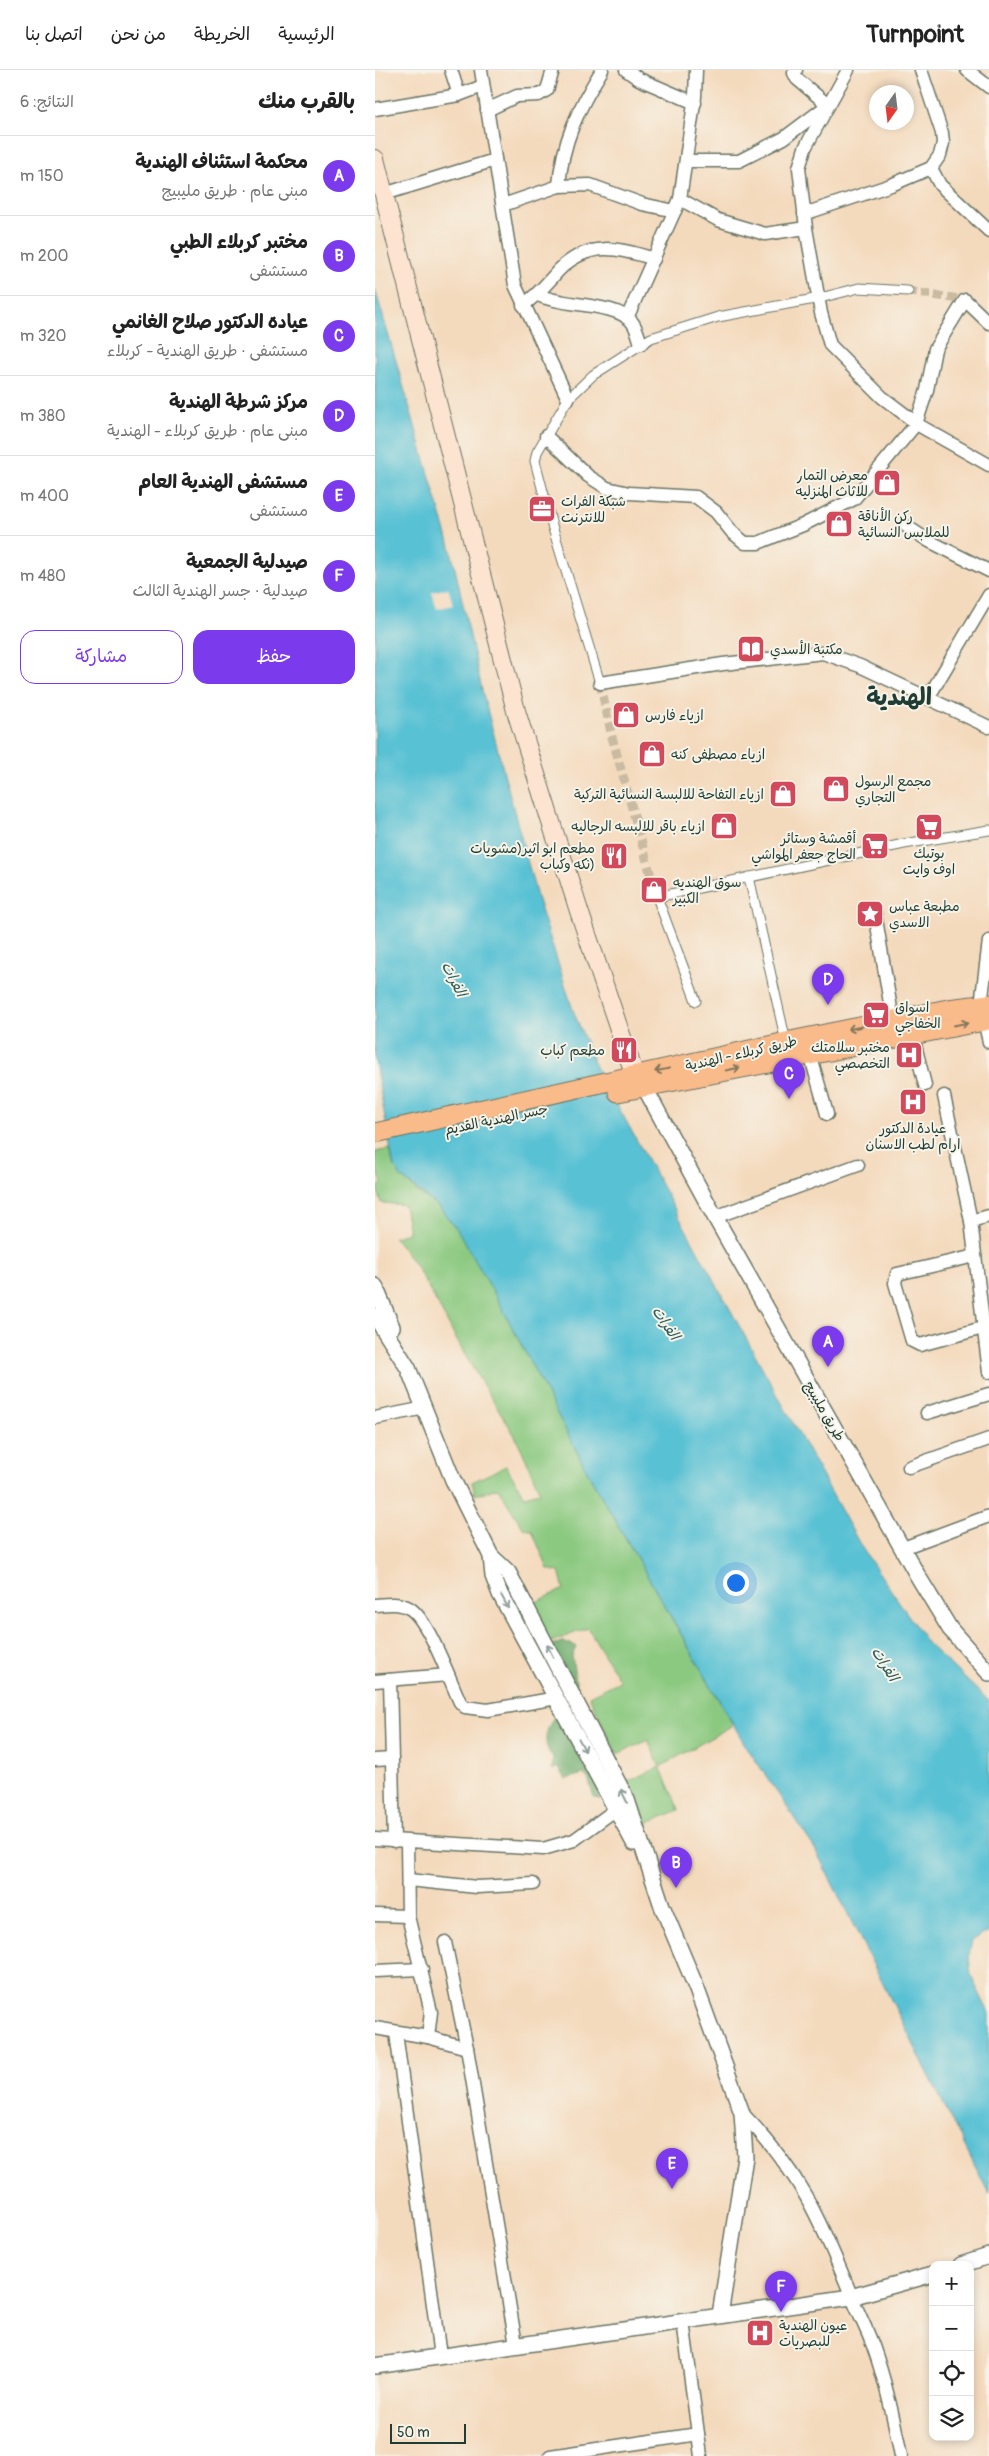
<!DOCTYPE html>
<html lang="ar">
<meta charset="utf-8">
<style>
:root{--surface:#fff;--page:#f2f2f2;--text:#222;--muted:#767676;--line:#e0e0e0;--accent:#7c3aed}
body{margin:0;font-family:Pangolin,"Playpen Sans Arabic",sans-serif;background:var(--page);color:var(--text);direction:rtl}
.controls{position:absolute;right:15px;bottom:15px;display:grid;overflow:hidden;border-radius:10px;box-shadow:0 2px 8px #0003}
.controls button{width:45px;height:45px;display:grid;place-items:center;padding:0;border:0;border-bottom:1px solid var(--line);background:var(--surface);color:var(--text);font:25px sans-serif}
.compass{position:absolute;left:494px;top:15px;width:45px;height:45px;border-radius:50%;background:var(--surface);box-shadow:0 2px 8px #0003;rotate:194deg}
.scale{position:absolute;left:15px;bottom:12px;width:76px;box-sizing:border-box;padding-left:5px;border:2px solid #1f3d34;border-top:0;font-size:14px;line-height:18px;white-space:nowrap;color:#1f3d34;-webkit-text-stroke:4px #f7f3e8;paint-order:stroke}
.you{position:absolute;left:360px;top:1512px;width:18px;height:18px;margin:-12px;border:4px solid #fff;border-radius:50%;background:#1a73e8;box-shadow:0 0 0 8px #1a73e833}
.badge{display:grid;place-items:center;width:32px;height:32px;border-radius:50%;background:var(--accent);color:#fff;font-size:16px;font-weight:700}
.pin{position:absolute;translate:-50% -41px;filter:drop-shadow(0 1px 2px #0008)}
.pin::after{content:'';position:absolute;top:26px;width:18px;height:15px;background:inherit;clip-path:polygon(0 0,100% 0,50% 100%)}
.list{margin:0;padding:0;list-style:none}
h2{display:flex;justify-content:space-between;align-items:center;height:65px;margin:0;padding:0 20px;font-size:21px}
h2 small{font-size:16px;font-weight:400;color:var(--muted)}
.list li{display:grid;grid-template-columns:32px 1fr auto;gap:15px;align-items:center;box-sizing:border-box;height:80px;padding:0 20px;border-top:1px solid var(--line)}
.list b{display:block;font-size:19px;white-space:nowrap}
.list p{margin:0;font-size:16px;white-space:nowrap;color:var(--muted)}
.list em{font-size:16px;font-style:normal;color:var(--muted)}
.actions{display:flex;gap:10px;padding:15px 20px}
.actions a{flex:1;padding:11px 0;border:1px solid var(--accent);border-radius:15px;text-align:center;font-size:18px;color:var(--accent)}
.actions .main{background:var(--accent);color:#fff}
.icon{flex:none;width:28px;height:28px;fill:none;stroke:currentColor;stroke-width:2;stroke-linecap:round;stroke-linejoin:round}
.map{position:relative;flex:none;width:614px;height:2386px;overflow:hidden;direction:ltr}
header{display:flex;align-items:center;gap:30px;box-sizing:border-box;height:70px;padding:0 25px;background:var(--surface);border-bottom:1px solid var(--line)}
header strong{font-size:24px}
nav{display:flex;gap:28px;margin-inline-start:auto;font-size:18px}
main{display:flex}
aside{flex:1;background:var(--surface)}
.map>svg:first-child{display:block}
</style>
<header>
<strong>Turnpoint</strong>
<nav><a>الرئيسية</a><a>الخريطة</a><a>من نحن</a><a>اتصل بنا</a></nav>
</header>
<main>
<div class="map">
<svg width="614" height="2386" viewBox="0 0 614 2386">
<rect width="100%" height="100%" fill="#f7f3e8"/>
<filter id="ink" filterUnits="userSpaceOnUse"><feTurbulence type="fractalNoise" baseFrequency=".02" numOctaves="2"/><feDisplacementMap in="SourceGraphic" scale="10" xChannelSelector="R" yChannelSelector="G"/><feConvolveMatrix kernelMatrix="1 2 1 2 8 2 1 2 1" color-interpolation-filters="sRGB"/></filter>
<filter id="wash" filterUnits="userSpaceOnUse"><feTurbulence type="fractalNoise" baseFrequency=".0096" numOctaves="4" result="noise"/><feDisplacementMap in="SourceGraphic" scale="20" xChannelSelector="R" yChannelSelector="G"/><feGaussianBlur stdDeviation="1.12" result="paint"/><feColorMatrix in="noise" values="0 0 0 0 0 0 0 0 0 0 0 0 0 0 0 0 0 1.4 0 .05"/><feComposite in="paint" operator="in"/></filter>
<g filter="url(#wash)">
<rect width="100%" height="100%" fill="#f4dabd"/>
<path fill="#8bc980" stroke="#55835a" d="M15,1079L18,1093L26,1107L43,1122L63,1136L82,1159L122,1228L213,1403L358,1655L285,1697L304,1740L271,1754L252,1712L285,1697L273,1670L242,1684L214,1626L245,1611L213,1558L168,1575L148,1538L189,1519L184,1502L173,1499L157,1461L148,1458L123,1418L100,1425L97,1412L131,1396L149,1426L165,1422C155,1401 147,1376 134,1356C118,1330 101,1305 86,1278C65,1240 48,1201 19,1167L34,1163L29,1135L7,1133L2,1119L7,1113L0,1095V1082Z"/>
<path fill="#70ad6e" stroke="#487551" d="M187,1572L196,1573L201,1577L197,1586L204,1632L220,1645L243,1691L239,1703L243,1733L219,1728L213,1708L208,1704L191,1709L183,1697L177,1700L178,1687C167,1676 170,1660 179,1648L172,1633L169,1580L171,1577Z"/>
<polygon fill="#58c1d4" stroke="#3c7f84" points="0,219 75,476 108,624 162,827 198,940 219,993 487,1478 553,1574 614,1631 614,1863 608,1864 597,1871 594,1885 596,1906 614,1943 614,2124 440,1779 369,1673 213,1403 122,1228 82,1159 63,1136 26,1107 18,1093 0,991"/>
<polygon fill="#f4dabd" points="73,518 78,535 62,539 57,522"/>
</g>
<g filter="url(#ink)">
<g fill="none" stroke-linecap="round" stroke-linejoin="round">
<g stroke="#c9bba2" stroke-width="9" stroke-dasharray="9 4.5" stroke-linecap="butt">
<polyline points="533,221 590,230"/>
<polyline points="225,613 237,667 282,827"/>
</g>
<g stroke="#6a7464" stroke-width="11">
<g id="pedestrian">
<polyline points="225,613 176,452 160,391 162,382 193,329 218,305 276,268 343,247 445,228 484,218 533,221"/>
<polyline points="374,807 411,972"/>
<polyline points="321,931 282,827 529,774 614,760"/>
</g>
</g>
<g stroke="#6a7464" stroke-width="15">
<g id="minor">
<polyline points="76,0 84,25"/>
<polyline points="106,0 140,215 193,329"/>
<polyline points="251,0 264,9 320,33"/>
<polyline points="473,0 430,78 424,98 431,158 446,243 455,275 507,327 545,356 614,395"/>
<polyline points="592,0 614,17"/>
<polyline points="0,39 84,25 108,16"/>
<polyline points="112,40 142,26 164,25 172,20 178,0"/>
<polyline points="312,91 364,91 409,68 453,35 422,9 419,3 421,0"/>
<polyline points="556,98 565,115 614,161"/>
<path d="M184,116C187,72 204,37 227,0"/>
<polyline points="9,124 120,90"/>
<polyline points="305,129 343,150 390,164 431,158"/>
<polyline points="128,135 184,116 215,115 267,134 300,141"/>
<polyline points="429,144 516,115 556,98 565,85 568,73 567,63 546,0"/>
<path d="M163,225C188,237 241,232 257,252C262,258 264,268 266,274"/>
<path d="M148,235C163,225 172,213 184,200C214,170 244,178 279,189"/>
<polyline points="252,248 305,129 320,27 321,0"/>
<polyline points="171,366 213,406 232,418 254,423 321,427 341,442 357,462 370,473 383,473 428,455 479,429 541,354 552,320 560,279 590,230 614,253"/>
<polyline points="531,456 554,471 614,501"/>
<polyline points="225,613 348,594 448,583 485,596 614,657"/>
<polyline points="553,628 614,525"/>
<polyline points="500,843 518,951"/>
<polyline points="606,935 614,871"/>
<polyline points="609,950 614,972"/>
<polyline points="537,963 550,1015"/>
<polyline points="435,984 452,1044"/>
<polyline points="569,1026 596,1151 614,1302"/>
<polyline points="340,1147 483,1095"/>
<polyline points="596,1151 614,1146"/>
<polyline points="600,1186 522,1204 520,1213 537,1271 545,1275 608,1258"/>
<polyline points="552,1343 614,1324"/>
<polyline points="0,1348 50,1338"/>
<polyline points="534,1397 614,1369"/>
<polyline points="528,1478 614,1446"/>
<path d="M0,1535C11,1534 24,1532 34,1538C53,1548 75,1611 85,1632L90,1637L113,1640L182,1628"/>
<polyline points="15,1610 19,1771"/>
<polyline points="0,1611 73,1605"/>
<polyline points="0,1690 17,1689"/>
<polyline points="0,1769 168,1779 199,1770 240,1740"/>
<polyline points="32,1772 33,1846 56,1942 53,1967"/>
<polyline points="33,1810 102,1817 158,1814"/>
<polyline points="0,1845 33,1846"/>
<polyline points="70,1872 92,1978 141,2275"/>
<polyline points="0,1901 47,1899"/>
<polyline points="0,1958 53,1967 92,1978"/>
<polyline points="21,1963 65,2286"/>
<path d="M367,2043C424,2101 444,2147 474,2220C481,2239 491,2257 498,2276C511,2312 519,2349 526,2386"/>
<polyline points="308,2251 326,2386"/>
<polyline points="175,2386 323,2364"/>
</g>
</g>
<g stroke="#6a7464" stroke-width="18">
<g id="tertiary">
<polyline points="270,1018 340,1147 544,1508 575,1559 614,1603"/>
<polyline points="0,1216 17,1257"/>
<polyline points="0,1246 33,1298 78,1410 116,1486 133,1502 252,1730 287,1836 321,1917 367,2043 370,2087 345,2245"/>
<polyline points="116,1486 118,1506 125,1524 259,1773"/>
<polyline points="586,2195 614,2186"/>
<polyline points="0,2296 476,2227 558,2204"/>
</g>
</g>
<g stroke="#6a7464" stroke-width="20">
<polyline id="secondary" points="0,89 141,641 204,841 260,1006"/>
</g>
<g stroke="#6a7464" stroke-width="21">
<g id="primary">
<polyline points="243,1022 614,950"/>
<polyline points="0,1063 411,972 573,939 614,934"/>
</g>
</g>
<use href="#pedestrian" stroke="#fff" stroke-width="9"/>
<use href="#minor" stroke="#fff" stroke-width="12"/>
<use href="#tertiary" stroke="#fff" stroke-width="15"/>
<use href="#secondary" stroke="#fde4d1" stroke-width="18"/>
<use href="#primary" stroke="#fabb8b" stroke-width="19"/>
</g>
<defs><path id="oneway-shaft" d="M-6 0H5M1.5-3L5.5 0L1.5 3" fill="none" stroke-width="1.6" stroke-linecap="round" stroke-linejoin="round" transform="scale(1.25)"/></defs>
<g stroke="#82765b">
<use href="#oneway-shaft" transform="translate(586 954) rotate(-11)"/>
<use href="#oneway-shaft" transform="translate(480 958) rotate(169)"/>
<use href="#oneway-shaft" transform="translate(358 999) rotate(-12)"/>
<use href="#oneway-shaft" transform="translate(287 1000) rotate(168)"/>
</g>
<g stroke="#8f9e9a">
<use href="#oneway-shaft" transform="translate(130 1532) rotate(61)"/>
<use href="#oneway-shaft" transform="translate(175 1581) rotate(-118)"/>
<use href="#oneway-shaft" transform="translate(207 1675) rotate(62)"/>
<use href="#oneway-shaft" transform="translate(249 1726) rotate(-116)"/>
</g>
</g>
<defs>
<g id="shop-square" transform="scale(1.4375)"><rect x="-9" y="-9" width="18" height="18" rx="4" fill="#d1495b" stroke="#f7f3e8"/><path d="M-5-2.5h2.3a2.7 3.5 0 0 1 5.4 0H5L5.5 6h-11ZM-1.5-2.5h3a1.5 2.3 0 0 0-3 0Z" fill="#fff"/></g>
<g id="office-square" transform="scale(1.4375)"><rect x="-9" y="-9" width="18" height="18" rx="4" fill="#d1495b" stroke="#f7f3e8"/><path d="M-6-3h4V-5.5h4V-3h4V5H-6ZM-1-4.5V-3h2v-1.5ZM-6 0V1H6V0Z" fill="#fff"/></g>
<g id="library-square" transform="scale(1.4375)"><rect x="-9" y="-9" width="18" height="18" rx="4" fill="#d1495b" stroke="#f7f3e8"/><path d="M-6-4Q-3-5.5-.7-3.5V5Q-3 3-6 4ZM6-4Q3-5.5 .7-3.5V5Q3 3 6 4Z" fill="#fff"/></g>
<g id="supermarket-square" transform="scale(1.4375)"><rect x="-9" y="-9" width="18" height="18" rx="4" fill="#d1495b" stroke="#f7f3e8"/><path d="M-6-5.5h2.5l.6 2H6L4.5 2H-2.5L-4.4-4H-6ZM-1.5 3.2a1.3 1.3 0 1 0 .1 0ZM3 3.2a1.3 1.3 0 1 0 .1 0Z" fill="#fff"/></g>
<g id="restaurant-square" transform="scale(1.4375)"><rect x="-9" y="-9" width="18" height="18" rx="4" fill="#d1495b" stroke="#f7f3e8"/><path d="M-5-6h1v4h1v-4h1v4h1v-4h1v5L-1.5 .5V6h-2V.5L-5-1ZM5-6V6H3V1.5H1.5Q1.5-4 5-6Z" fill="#fff"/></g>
<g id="sight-square" transform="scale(1.4375)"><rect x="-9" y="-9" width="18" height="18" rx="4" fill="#d1495b" stroke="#f7f3e8"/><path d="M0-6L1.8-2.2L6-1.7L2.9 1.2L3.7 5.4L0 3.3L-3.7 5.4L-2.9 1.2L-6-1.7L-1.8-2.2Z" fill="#fff"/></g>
<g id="hospital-square" transform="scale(1.4375)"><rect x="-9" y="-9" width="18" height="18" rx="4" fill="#d1495b" stroke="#f7f3e8"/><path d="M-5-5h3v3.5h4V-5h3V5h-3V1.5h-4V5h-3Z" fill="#fff"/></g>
</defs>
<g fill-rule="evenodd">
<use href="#shop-square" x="512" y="413"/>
<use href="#office-square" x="167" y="439"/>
<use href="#shop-square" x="464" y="454"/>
<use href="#library-square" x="376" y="579"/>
<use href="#shop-square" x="251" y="645"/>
<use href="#shop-square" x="277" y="684"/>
<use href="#shop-square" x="461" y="719"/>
<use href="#shop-square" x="408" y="724"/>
<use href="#shop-square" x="349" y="756"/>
<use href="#supermarket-square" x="554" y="757"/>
<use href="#supermarket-square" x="500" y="776"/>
<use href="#restaurant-square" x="239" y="786"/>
<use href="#shop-square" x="279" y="820"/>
<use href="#sight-square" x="495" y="844"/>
<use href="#supermarket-square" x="501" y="945"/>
<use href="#restaurant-square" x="249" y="980"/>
<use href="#hospital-square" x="534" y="985"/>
<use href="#hospital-square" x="538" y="1032"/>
<use href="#hospital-square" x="385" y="2263"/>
</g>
<g text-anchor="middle" stroke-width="4" stroke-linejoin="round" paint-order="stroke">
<g font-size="14" fill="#1f3d34" stroke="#f7f3e8" text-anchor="start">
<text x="493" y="410" text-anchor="end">معرض التمار<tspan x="493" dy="16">للاثاث المنزليه</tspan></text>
<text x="186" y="436">شبكة الفرات<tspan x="186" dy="16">للانترنت</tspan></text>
<text x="483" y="451">ركن الأناقة<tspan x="483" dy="16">للملابس النسائية</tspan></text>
<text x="395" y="584">مكتبة الأسدي</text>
<text x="270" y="650">ازياء فارس</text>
<text x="296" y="689">ازياء مصطفى كنه</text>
<text x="480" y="716">مجمع الرسول<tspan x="480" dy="16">التجاري</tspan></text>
<text x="389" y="729" text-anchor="end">ازياء التفاحة للالبسة النسائية التركية</text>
<text x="330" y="761" text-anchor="end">ازياء باقر للالبسه الرجاليه</text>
<text x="481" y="773" text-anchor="end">أقمشة وستائر<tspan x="481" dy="16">الحاج جعفر المواشي</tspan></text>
<text x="220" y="783" text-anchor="end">مطعم ابو اثير(مشويات<tspan x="220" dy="16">تكه وكباب)</tspan></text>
<text x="554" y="788" text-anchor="middle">بوتيك<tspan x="554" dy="16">اوف وايت</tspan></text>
<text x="298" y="817">سوق الهنديه<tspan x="298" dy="16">الكبير</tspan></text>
<text x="514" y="841">مطبعة عباس<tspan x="514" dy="16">الاسدي</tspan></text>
<text x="520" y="942">اسواق<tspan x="520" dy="16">الخفاجي</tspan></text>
<text x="515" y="982" text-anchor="end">مختبر سلامتك<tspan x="515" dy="16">التخصصي</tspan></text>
<text x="230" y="985" text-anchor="end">مطعم كباب</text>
<text x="538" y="1063" text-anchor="middle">عيادة الدكتور<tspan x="538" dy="16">ارام لطب الاسنان</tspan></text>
<text x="404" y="2260">عيون الهندية<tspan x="404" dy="16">للبصريات</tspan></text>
</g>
<g font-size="14" fill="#1f3d34" stroke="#f7f3e8">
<text transform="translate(366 983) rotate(-13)" y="5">طريق كربلاء - الهندية</text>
<text transform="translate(121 1049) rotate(-12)" y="5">جسر الهندية القديم</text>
<text transform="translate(450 1341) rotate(60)" y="5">طريق مليبيج</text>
</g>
<g font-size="15" font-style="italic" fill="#2d5e5c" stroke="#f7f3e8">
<text transform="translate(79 909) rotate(63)" y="5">الفرات</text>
<text transform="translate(291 1253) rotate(56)" y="5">الفرات</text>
<text transform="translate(510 1594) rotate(58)" y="5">الفرات</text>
</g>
<g font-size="24" font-weight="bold" fill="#1f3d34" stroke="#f7f3e8">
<text x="524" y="635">الهندية</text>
</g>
</g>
</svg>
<div class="controls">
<button>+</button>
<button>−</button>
<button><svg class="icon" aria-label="locate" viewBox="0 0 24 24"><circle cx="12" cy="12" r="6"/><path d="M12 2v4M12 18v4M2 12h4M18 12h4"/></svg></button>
<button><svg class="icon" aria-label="layers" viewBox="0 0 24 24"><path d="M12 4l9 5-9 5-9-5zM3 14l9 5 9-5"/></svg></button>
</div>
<svg class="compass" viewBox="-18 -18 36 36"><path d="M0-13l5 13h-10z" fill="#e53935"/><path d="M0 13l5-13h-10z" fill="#767676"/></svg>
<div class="scale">50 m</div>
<div class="you"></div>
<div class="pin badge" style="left:453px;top:1297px">A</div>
<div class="pin badge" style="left:301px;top:1818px">B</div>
<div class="pin badge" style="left:414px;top:1029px">C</div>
<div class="pin badge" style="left:453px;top:935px">D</div>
<div class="pin badge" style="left:297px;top:2119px">E</div>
<div class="pin badge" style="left:406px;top:2242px">F</div>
</div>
<aside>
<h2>بالقرب منك<small>النتائج: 6</small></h2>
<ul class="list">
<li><span class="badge">A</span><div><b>محكمة استئناف الهندية</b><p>مبنى عام · طريق مليبيج</p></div><em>150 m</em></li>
<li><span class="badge">B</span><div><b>مختبر كربلاء الطبي</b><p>مستشفى</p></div><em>200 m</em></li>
<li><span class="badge">C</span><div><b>عياده الدكتور صلاح الغانمي</b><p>مستشفى · طريق الهندية - كربلاء</p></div><em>320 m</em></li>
<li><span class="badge">D</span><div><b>مركز شرطة الهندية</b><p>مبنى عام · طريق كربلاء - الهندية</p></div><em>380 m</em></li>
<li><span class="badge">E</span><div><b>مستشفى الهندية العام</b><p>مستشفى</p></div><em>400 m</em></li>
<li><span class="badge">F</span><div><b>صيدلية الجمعية</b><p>صيدلية · جسر الهندية الثالث</p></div><em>480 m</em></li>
</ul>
<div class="actions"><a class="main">حفظ</a><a>مشاركة</a></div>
</aside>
</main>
